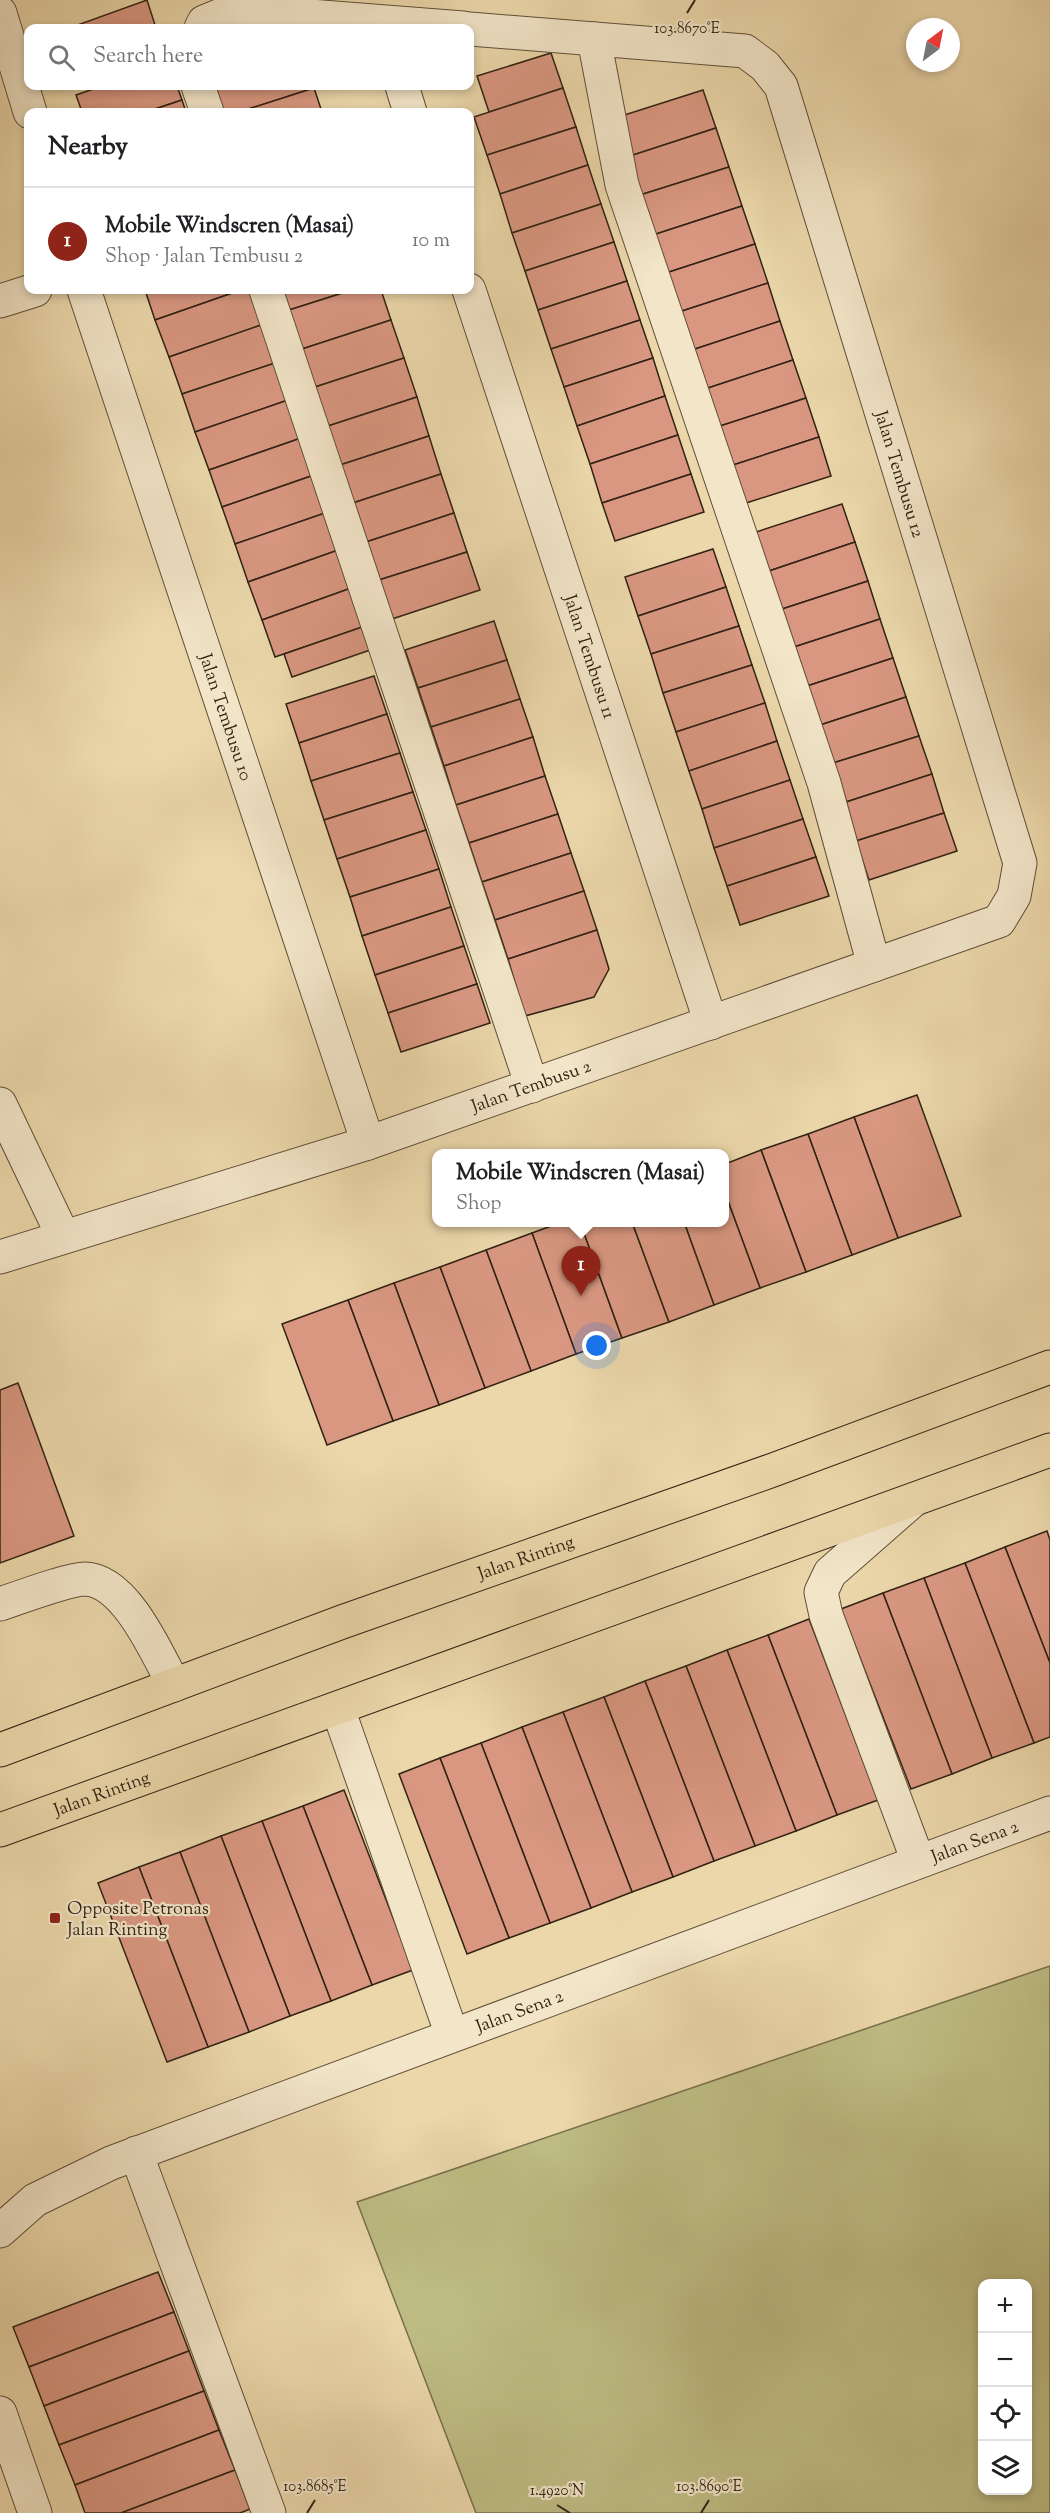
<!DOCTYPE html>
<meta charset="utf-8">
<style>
:root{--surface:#fff;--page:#f2f2f2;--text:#202124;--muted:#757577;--line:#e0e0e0;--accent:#8f2418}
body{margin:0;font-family:"Sorts Mill Goudy",serif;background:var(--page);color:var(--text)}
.controls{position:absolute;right:18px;bottom:18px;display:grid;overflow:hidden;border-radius:12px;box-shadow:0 3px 9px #0003}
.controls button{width:54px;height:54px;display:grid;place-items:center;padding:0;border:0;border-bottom:2px solid var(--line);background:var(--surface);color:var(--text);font:30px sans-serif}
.compass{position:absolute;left:906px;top:18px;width:54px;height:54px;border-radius:50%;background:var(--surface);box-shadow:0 3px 9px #0003;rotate:32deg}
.you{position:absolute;left:597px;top:1346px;width:21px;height:21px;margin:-15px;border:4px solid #fff;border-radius:50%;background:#1a73e8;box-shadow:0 0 0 9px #1a73e833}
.badge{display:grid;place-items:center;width:39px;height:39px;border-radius:50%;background:var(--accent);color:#fff;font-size:20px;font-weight:700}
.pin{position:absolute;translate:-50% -50px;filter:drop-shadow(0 2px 3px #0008)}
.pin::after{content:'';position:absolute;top:32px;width:21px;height:18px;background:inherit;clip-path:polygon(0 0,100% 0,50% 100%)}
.popup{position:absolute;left:432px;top:1149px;width:297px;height:78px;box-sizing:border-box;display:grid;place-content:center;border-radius:12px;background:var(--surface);filter:drop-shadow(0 2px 4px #0005);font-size:20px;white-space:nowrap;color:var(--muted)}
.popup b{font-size:22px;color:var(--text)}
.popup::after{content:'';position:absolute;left:50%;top:100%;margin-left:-12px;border:12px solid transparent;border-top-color:var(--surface)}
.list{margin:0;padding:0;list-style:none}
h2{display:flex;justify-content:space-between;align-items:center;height:78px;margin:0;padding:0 24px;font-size:26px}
h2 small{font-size:20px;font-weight:400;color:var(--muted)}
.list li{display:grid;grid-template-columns:39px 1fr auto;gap:18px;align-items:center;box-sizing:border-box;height:108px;padding:0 24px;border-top:2px solid var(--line)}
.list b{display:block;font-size:22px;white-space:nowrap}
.list p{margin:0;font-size:20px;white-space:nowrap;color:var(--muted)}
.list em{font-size:20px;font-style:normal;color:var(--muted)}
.icon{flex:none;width:33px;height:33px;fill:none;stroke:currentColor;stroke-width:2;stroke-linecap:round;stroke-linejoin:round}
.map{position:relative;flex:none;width:1050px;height:2513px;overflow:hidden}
.search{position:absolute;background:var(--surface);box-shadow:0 3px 9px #0003;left:24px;top:24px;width:450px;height:66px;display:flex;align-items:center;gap:15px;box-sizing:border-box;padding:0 21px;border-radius:12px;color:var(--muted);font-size:22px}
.panel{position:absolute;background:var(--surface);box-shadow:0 3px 9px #0003;left:24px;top:108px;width:450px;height:186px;border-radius:12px}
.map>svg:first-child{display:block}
</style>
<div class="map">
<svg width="1050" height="2513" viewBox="0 0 1050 2513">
<rect width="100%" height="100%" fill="#ebd7aa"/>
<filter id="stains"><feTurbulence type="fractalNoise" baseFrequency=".00333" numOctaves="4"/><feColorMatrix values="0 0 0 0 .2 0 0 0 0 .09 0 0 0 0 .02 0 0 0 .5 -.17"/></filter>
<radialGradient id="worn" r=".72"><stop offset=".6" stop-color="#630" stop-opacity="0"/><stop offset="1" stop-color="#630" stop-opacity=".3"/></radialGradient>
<path fill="#bebc84" stroke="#786f4c" stroke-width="1.5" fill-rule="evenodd" d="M1050,1966V2513H476L357,2202ZM982,2284H1028V2490H982Z"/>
<g fill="#d99781" stroke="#312213" stroke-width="1.5">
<polygon points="147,0 156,28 73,28 72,27"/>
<polygon points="551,53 563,88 489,112 477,76"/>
<polygon points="102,86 177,86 182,100 146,112 82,112 76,95"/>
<polygon points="215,86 313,86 314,88 239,112 224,112"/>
<polygon points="314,88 322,112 239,112"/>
<polygon points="563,88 576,127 487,155 474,117"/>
<polygon points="703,90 716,128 627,157 615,118"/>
<polygon points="182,100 186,112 146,112"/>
<polygon points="576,127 588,165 500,194 487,155"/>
<polygon points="716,128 729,167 640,195 627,157"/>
<polygon points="588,165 601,204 512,233 500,194"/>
<polygon points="729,167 742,206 653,235 640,195"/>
<polygon points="601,204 614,242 525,271 512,233"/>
<polygon points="742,206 755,244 666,273 653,235"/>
<polygon points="614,242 627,281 538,310 525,271"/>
<polygon points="755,244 768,283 679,312 666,273"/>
<polygon points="627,281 640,320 551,349 538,310"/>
<polygon points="768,283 780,321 692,350 679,312"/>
<polygon points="145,290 241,290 155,320"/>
<polygon points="241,290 249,290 261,325 169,357 155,320"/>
<polygon points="282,290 352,290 289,310"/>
<polygon points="352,290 381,290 391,320 302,349 289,310"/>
<polygon points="391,320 404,358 315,387 302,349"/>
<polygon points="640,320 653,358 564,387 551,349"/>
<polygon points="780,321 793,360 705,389 692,350"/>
<polygon points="261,325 275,363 182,394 169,357"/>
<polygon points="404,358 417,397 328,426 315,387"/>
<polygon points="653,358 665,396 577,426 564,387"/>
<polygon points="793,360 806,398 717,427 705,389"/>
<polygon points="275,363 288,400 195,432 182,394"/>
<polygon points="665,396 678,435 590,464 577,426"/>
<polygon points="417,397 429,436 340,465 328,426"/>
<polygon points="806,398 819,437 730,466 717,427"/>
<polygon points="288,400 301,438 209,470 195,432"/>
<polygon points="678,435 691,474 602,503 590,464"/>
<polygon points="429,436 441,474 353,503 340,465"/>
<polygon points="819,437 831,476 743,504 730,466"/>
<polygon points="301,438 314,475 222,507 209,470"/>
<polygon points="441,474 454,513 366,542 353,503"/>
<polygon points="691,474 704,512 615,541 602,503"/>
<polygon points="314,475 328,512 235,544 222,507"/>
<polygon points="842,504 855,542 766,572 753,533"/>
<polygon points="328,512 341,549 248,582 235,544"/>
<polygon points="454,513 467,552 379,580 366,542"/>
<polygon points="855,542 868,581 779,610 766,572"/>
<polygon points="341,549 354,587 262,620 248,582"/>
<polygon points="713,549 726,587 638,616 625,577"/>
<polygon points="467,552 480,590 392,619 379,580"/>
<polygon points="868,581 880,619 791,648 779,610"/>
<polygon points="354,587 368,625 275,657 262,620"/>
<polygon points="726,587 739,626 651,654 638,616"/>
<polygon points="880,619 893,658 804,687 791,648"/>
<polygon points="494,621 507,660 418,688 405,650"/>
<polygon points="368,625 376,648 292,677 284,654"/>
<polygon points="739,626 752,665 663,693 651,654"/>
<polygon points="893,658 906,697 817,726 804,687"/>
<polygon points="507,660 520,699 431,727 418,688"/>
<polygon points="752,665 765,703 676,732 663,693"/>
<polygon points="374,676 387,714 299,743 286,704"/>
<polygon points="906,697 919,736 830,764 817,726"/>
<polygon points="520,699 533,737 444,766 431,727"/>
<polygon points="765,703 777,741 689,771 676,732"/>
<polygon points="387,714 400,753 311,781 299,743"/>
<polygon points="919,736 932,774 843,803 830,764"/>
<polygon points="533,737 545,776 456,805 444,766"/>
<polygon points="777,741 790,780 702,809 689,771"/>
<polygon points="400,753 413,792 324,820 311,781"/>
<polygon points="932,774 944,813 856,841 843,803"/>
<polygon points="545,776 558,814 469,843 456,805"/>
<polygon points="790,780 803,819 714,848 702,809"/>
<polygon points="413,792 426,830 337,859 324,820"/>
<polygon points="944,813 957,851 869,880 856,841"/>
<polygon points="558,814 571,853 482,882 469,843"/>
<polygon points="803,819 816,857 727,886 714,848"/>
<polygon points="426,830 439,869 350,897 337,859"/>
<polygon points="571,853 584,891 495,920 482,882"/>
<polygon points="816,857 829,896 740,925 727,886"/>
<polygon points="439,869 451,907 362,936 350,897"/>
<polygon points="584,891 597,930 508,959 495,920"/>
<polygon points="451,907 464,946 375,975 362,936"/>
<polygon points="597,930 609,969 594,997 525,1016 508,959"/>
<polygon points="464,946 477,984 388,1013 375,975"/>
<polygon points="477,984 490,1023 401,1052 388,1013"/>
<polygon points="917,1095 961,1216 898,1238 854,1117"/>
<polygon points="854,1117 898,1238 852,1255 808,1134"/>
<polygon points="808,1134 852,1255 806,1272 761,1150"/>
<polygon points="761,1150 806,1272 760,1288 725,1193 725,1164"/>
<polygon points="725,1193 760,1288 714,1305 684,1222 725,1222"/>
<polygon points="562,1222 580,1222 622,1338 576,1354 532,1233"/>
<polygon points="580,1222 632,1222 669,1322 622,1338"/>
<polygon points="632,1222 684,1222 714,1305 669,1322"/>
<polygon points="532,1233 576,1354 531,1371 486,1250"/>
<polygon points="486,1250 531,1371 485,1388 440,1267"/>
<polygon points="440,1267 485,1388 439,1405 394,1283"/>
<polygon points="394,1283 439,1405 393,1421 348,1300"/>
<polygon points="348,1300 393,1421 327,1445 282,1324"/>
<polygon points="18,1383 74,1536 0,1563 0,1390"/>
<polygon points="1047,1531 1050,1540 1050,1663 1005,1547"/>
<polygon points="1005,1547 1050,1663 1050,1737 1034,1743 965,1563"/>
<polygon points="965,1563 1034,1743 992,1758 924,1578"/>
<polygon points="924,1578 992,1758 952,1774 883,1593"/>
<polygon points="883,1593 952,1774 911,1789 841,1609"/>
<polygon points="809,1619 878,1800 837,1815 768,1635"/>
<polygon points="768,1635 837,1815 796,1831 727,1650"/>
<polygon points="727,1650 796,1831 755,1846 686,1666"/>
<polygon points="686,1666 755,1846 714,1861 645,1681"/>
<polygon points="645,1681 714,1861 673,1877 604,1697"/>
<polygon points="604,1697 673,1877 632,1892 563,1712"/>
<polygon points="563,1712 632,1892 591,1908 522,1727"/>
<polygon points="522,1727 591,1908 550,1923 481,1743"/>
<polygon points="481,1743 550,1923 509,1938 440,1758"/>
<polygon points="440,1758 509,1938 467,1954 399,1774"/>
<polygon points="344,1790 413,1970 372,1985 303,1806"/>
<polygon points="303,1806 372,1985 331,2001 262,1821"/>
<polygon points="262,1821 331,2001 290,2016 221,1836"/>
<polygon points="221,1836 290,2016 249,2032 180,1852"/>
<polygon points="180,1852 249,2032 208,2047 139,1867"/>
<polygon points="139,1867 208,2047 167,2062 98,1883"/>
<polygon points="158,2272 174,2312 29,2367 13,2327"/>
<polygon points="174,2312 189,2351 44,2406 29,2367"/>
<polygon points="189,2351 204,2391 59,2445 44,2406"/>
<polygon points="204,2391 219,2430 75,2485 59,2445"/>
<polygon points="219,2430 235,2470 121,2513 85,2513 75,2485"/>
<polygon points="235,2470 250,2509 240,2513 121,2513"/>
</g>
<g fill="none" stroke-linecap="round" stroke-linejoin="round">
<g stroke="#604f39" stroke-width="35">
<g id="minor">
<polyline points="0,13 30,112"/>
<polyline points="201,28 204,22 233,10 463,28"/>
<polyline points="594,39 622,185 824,783 874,965"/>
<polyline points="198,86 207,112"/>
<polyline points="402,86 410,112"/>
<path id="s1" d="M84,290L368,1143"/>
<polyline points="266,290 532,1086"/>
<path id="s2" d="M469,290L711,1023"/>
<polyline points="0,301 35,290"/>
<polyline points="0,1104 63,1236"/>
<path id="s3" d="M0,1257L368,1143L999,921L1014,896L1020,863L781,86L765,66L745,51L470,29"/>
<polyline points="911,1502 830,1573 821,1592 826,1615 918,1861"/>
<path d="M0,1604C18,1598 69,1579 85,1579C126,1580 157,1654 174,1685"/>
<polyline points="338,1709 452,2035"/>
<polyline points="136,2153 269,2513"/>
<path id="s4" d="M0,2231L35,2200L111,2163L1050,1813"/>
<polyline points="0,2413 35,2513"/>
</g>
</g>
<g stroke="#312213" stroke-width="35">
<g id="major">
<path id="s5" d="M0,1750L342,1622L773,1470L1050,1367"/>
<path id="s6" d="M0,1830L1050,1450"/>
</g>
</g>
<use href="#minor" stroke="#f2e5c8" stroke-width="33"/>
<use href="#major" stroke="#ebd7aa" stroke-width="33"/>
</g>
<path fill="none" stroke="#312213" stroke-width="2" d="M687,13L695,0M557,2505L570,2513M307,2513L315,2500M701,2513L709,2500"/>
<rect fill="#8f2418" stroke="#f2e5c8" stroke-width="2" x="49" y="1912" width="12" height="12" rx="3"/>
<g text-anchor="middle" stroke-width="4.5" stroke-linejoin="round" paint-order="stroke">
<g font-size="18" fill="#312213" stroke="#f2e5c8">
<text transform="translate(900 474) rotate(73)" y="6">Jalan Tembusu 12</text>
<text dy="6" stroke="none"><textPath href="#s2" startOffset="386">Jalan Tembusu 11</textPath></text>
<text dy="6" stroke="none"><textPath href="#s1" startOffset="450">Jalan Tembusu 10</textPath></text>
<text dy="6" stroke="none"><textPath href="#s3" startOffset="558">Jalan Tembusu 2</textPath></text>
<text dy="6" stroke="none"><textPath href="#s5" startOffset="560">Jalan Rinting</textPath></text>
<text dy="6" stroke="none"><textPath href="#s6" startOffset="108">Jalan Rinting</textPath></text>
<text dy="6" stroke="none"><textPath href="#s4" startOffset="1053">Jalan Sena 2</textPath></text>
<text dy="6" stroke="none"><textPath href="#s4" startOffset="567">Jalan Sena 2</textPath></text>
</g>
<g font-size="18" fill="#312213" stroke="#f2e5c8" text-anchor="start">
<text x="67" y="1914">Opposite Petronas<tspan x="67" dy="21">Jalan Rinting</tspan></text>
</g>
</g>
<g font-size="15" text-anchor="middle" fill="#312213" stroke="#f2e5c8" stroke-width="4.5" stroke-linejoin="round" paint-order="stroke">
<text x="687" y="33">103.8670°E</text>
<text x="315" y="2491">103.8685°E</text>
<text x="709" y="2491">103.8690°E</text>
<text x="557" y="2495">1.4920°N</text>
</g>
<rect width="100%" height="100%" filter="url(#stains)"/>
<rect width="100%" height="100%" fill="url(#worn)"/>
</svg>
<div class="controls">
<button>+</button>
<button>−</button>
<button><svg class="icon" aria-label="locate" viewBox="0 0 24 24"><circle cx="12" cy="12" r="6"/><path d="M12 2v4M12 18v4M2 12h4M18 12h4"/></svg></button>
<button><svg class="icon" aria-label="layers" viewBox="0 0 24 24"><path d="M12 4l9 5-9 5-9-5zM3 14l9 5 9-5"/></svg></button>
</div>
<svg class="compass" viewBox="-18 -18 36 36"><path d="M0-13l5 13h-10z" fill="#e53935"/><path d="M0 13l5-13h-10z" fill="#757577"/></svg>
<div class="you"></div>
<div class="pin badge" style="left:581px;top:1296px">1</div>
<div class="popup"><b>Mobile Windscren (Masai)</b>Shop</div>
<div class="search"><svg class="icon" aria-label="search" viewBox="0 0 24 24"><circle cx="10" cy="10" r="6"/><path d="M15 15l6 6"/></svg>Search here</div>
<section class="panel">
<h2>Nearby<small></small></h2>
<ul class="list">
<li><span class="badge">1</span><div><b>Mobile Windscren (Masai)</b><p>Shop · Jalan Tembusu 2</p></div><em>10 m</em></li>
</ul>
</section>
</div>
